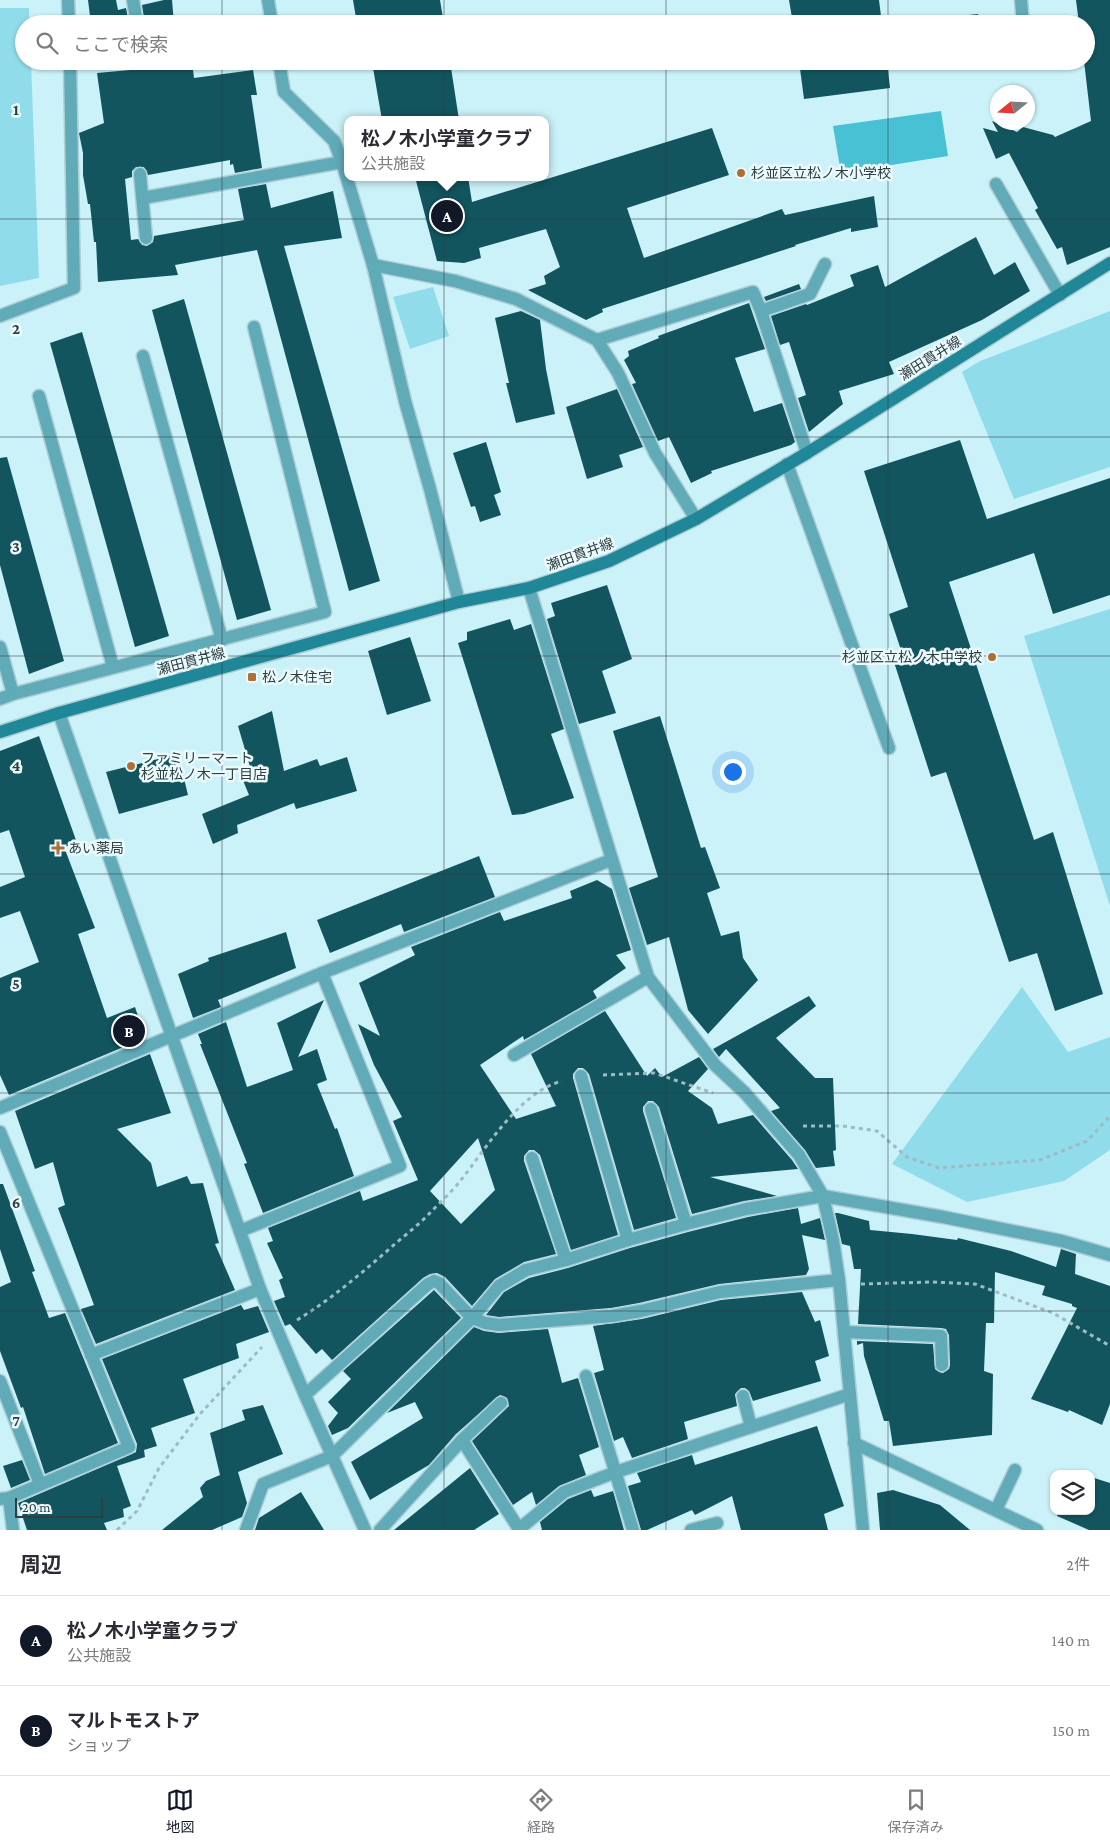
<!DOCTYPE html>
<html lang="ja">
<meta charset="utf-8">
<style>
:root{--surface:#fff;--page:#f2f2f3;--text:#2b2b33;--muted:#7c7c81;--line:#e1e1e2;--accent:#111827}
body{margin:0;font-family:"Crimson Pro","Noto Sans JP",serif;background:var(--page);color:var(--text)}
.controls{position:absolute;right:15px;bottom:15px;display:grid;overflow:hidden;border-radius:10px;box-shadow:0 1px 4px #0004}
.controls button{width:45px;height:45px;display:grid;place-items:center;padding:0;border:0;border-bottom:1px solid var(--line);background:var(--surface);color:var(--text);font:25px sans-serif}
.compass{position:absolute;left:990px;top:85px;width:45px;height:45px;border-radius:50%;background:var(--surface);box-shadow:0 1px 4px #0004;rotate:252deg}
.scale{position:absolute;left:15px;bottom:12px;width:88px;box-sizing:border-box;padding-left:5px;border:2px solid #2f3e41;border-top:0;font-size:14px;line-height:18px;white-space:nowrap;color:#2f3e41;-webkit-text-stroke:4px #ebfafd;paint-order:stroke}
.you{position:absolute;left:732px;top:771px;width:18px;height:18px;margin:-12px;border:4px solid #fff;border-radius:50%;background:#1a73e8;box-shadow:0 0 0 8px #1a73e833}
.badge{display:grid;place-items:center;width:32px;height:32px;border-radius:50%;background:var(--accent);color:#fff;font-size:16px;font-weight:700}
.pin{position:absolute;translate:-50% -50%;border:2px solid #fff;box-shadow:0 1px 5px #0006}
.popup{position:absolute;left:344px;top:116px;width:205px;height:65px;box-sizing:border-box;display:grid;place-content:center;border-radius:10px;background:var(--surface);filter:drop-shadow(0 1px 4px #0005);font-size:16px;white-space:nowrap;color:var(--muted)}
.popup b{font-size:19px;color:var(--text)}
.popup::after{content:'';position:absolute;left:50%;top:100%;margin-left:-10px;border:10px solid transparent;border-top-color:var(--surface)}
.list{margin:0;padding:0;list-style:none}
h2{display:flex;justify-content:space-between;align-items:center;height:65px;margin:0;padding:0 20px;font-size:21px}
h2 small{font-size:16px;font-weight:400;color:var(--muted)}
.list li{display:grid;grid-template-columns:32px 1fr auto;gap:15px;align-items:center;box-sizing:border-box;height:90px;padding:0 20px;border-top:1px solid var(--line)}
.list b{display:block;font-size:19px;white-space:nowrap}
.list p{margin:0;font-size:16px;white-space:nowrap;color:var(--muted)}
.list em{font-size:16px;font-style:normal;color:var(--muted)}
.icon{flex:none;width:28px;height:28px;fill:none;stroke:currentColor;stroke-width:2;stroke-linecap:round;stroke-linejoin:round}
.map{position:relative;flex:none;width:1110px;height:1530px;overflow:hidden}
.search{position:absolute;background:var(--surface);box-shadow:0 1px 4px #0004;left:15px;right:15px;top:15px;height:55px;display:flex;align-items:center;gap:12px;box-sizing:border-box;padding:0 18px;border-radius:28px;color:var(--muted);font-size:19px}
.sheet{height:245px;background:var(--surface)}
nav{display:flex;justify-content:space-around;align-items:center;box-sizing:border-box;height:70px;border-top:1px solid var(--line);background:var(--surface);font-size:14px;color:var(--muted)}
nav a{display:grid;justify-items:center;gap:2px}
nav .on{color:var(--accent)}
.map>svg:first-child{display:block}
</style>
<div class="map">
<svg width="1110" height="1530" viewBox="0 0 1110 1530">
<rect width="100%" height="100%" fill="#cbf2f9"/>
<g fill="#91dcea">
<polygon points="0,8 29,8 29,24 24,24 24,61 31,61 39,278 0,286"/>
<polygon points="433,287 449,336 410,349 393,297"/>
<polygon points="1110,311 1110,467 1014,499 962,372 980,361"/>
<polygon points="1110,609 1110,906 1024,636"/>
<polygon points="1022,987 1068,1052 1110,1037 1110,1150 1064,1181 967,1202 892,1164"/>
</g>
<polygon fill="#48c1d4" points="941,111 948,156 841,173 833,126"/>
<g fill="#12555f" fill-rule="evenodd">
<polygon points="88,0 116,0 118,10 126,8 129,24 91,24"/>
<polygon points="164,0 172,0 174,24 145,24 142,5"/>
<polygon points="353,0 440,0 444,24 357,24"/>
<polygon points="789,0 879,0 882,24 793,24"/>
<polygon points="1076,0 1110,0 1110,247 1067,265 1062,247 1057,249 1035,210 1038,208 1009,153 996,159 983,128 998,132 992,121 1017,132 1023,127 1053,135 1055,137 1091,121 1084,61 1086,61 1086,24 1079,24"/>
<polygon points="978,14 979,24 949,24 949,17"/>
<polygon points="162,61 192,61 194,78 253,70 257,95 251,95 262,168 235,173 233,164 230,165 230,160 148,175 144,167 136,167 132,171 132,177 125,179 131,240 138,239 142,245 147,246 153,242 154,236 244,220 238,189 266,184 271,208 333,191 342,238 284,246 380,581 349,591 257,250 175,265 178,275 98,282 96,242 94,242 90,204 88,204 83,175 83,153 79,133 104,123 97,73 163,67"/>
<polygon points="363,61 450,61 459,120 382,120 372,62 363,63"/>
<polygon points="799,61 887,61 890,88 804,99"/>
<polygon points="954,61 982,61 982,65 955,69"/>
<polygon points="712,128 729,175 627,208 644,258 782,209 785,215 874,196 878,227 851,232 851,228 795,245 796,246 602,309 603,312 586,320 528,290 546,284 544,276 560,267 546,229 479,248 481,258 464,263 437,261 415,177 468,177 472,202"/>
<polygon points="976,237 994,275 1015,262 1030,291 982,320 889,362 894,374 839,391 843,404 809,432 798,398 806,395 789,342 780,345 771,316 806,304 807,305 854,286 850,275 878,265 885,287"/>
<polygon points="799,284 801,289 766,301 764,297"/>
<polygon points="184,299 271,610 237,620 152,310"/>
<polygon points="749,303 765,349 735,358 754,412 782,403 795,442 791,445 711,471 712,473 691,483 669,437 658,441 632,384 636,383 624,360 629,356 628,351 659,338 658,336"/>
<polygon points="521,311 540,320 546,369 555,414 516,423 506,383 509,383 495,318"/>
<polygon points="82,332 169,636 135,647 50,343"/>
<polygon points="617,389 643,447 619,455 623,467 587,479 566,407"/>
<polygon points="960,440 987,519 1110,478 1110,595 1053,614 1034,553 949,582 1034,840 1053,832 1103,994 1055,1011 1037,953 1009,962 946,772 931,777 893,659 903,656 889,614 908,607 864,471"/>
<polygon points="486,442 501,492 494,495 501,515 480,522 475,506 471,507 453,453"/>
<polygon points="7,457 64,661 29,674 0,565 0,458"/>
<polygon points="607,585 632,659 602,671 616,713 579,724 547,619 555,616 551,603"/>
<polygon points="510,619 514,630 531,624 564,729 551,734 574,798 524,814 512,815 458,643 467,640 467,632"/>
<polygon points="410,637 431,701 387,715 368,651"/>
<polygon points="272,711 284,771 317,759 320,766 347,757 357,791 296,809 294,803 237,825 238,833 213,844 202,814 249,795 240,773 251,770 238,726"/>
<polygon points="660,716 701,848 705,847 720,888 707,893 721,936 739,931 743,958 758,980 708,1034 688,1010 669,937 647,945 629,888 658,877 613,731"/>
<polygon points="39,736 77,843 64,847 95,928 78,934 107,1018 135,1007 145,1038 9,1095 0,1075 0,978 39,962 20,911 0,918 0,887 25,877 9,830 0,833 0,751"/>
<polygon points="178,754 188,795 119,814 106,772"/>
<polygon points="479,856 495,897 404,932 401,924 330,953 317,920"/>
<path d="M597,880L612,889L631,950L616,955L626,968L593,991L597,998L524,1040L523,1036L480,1065L516,1119L556,1106L531,1054L605,1011L647,1076L655,1068L662,1077L699,1057L708,1069L688,1091L712,1108L718,1124L753,1115L792,1160L798,1169L710,1177L777,1196L744,1201L692,1214L659,1107L653,1101H648L643,1107V1111L676,1218L634,1230L589,1074L583,1068H578L573,1074V1078L618,1235L571,1250L540,1155L534,1150H529L524,1156V1161L556,1254L524,1262L495,1279L472,1306L445,1277L437,1273L430,1274L423,1278L332,1360L322,1349L316,1354L290,1324L285,1326L274,1301L285,1297L279,1280L283,1278L267,1243L273,1241L268,1228L360,1191L363,1201L418,1180L393,1121L402,1117L374,1065L358,1024L380,1036L359,983L415,955L411,947L500,912L504,921L572,898L570,891ZM478,1138L495,1190L461,1224L430,1191Z"/>
<polygon points="286,932 296,968 218,1000 221,1007 193,1018 178,974 209,961 208,958"/>
<polygon points="809,996 816,1006 776,1038 815,1078 833,1078 836,1150 833,1151 835,1166 816,1168 805,1150 771,1111 780,1108 726,1049 719,1057 713,1049"/>
<polygon points="324,1000 298,1057 317,1049 327,1080 317,1084 335,1129 337,1128 354,1176 263,1213 244,1164 247,1163 200,1044 202,1044 198,1034 226,1022 247,1087 293,1070 277,1023"/>
<polygon points="150,1054 171,1113 117,1129 151,1163 157,1187 187,1176 191,1184 203,1183 219,1243 215,1244 235,1290 96,1344 81,1309 94,1305 58,1208 65,1205 53,1162 35,1169 15,1111"/>
<polygon points="0,1184 3,1184 35,1271 32,1272 49,1318 65,1313 118,1443 45,1474 23,1407 21,1408 0,1351 0,1287 11,1282 0,1249"/>
<polygon points="798,1208 801,1224 820,1218 825,1240 802,1235 809,1269 806,1275 719,1284 639,1303 611,1308 499,1317 486,1315 504,1292 529,1278 568,1268 630,1248 688,1232 748,1217"/>
<polygon points="835,1213 838,1213 869,1221 870,1230 912,1234 957,1240 958,1238 1011,1251 1056,1267 1061,1249 1076,1254 1075,1274 1110,1286 1110,1404 1102,1425 1069,1410 1068,1412 1031,1399 1077,1308 1072,1306 1072,1304 1042,1295 1045,1286 995,1272 994,1323 986,1323 984,1371 993,1374 992,1435 893,1446 889,1421 884,1421 864,1356 863,1343 857,1345 857,1341 933,1344 935,1369 939,1372 943,1373 949,1369 950,1365 949,1335 946,1329 941,1328 858,1324 861,1269 854,1269 850,1246 842,1244"/>
<polygon points="434,1290 461,1318 348,1428 332,1435 328,1426 338,1413 328,1402 351,1379 343,1371"/>
<polygon points="802,1292 815,1322 820,1320 829,1356 815,1361 821,1381 753,1401 749,1391 745,1388 741,1388 735,1394 737,1406 684,1422 688,1439 632,1458 623,1437 614,1441 594,1373 604,1370 593,1326 642,1319 721,1300"/>
<polygon points="241,1305 244,1310 258,1306 269,1332 236,1344 239,1358 183,1379 195,1413 151,1428 157,1446 144,1450 145,1457 117,1466 131,1506 123,1509 124,1517 104,1523 107,1530 27,1530 18,1503 132,1454 136,1452 137,1444 102,1359"/>
<polygon points="474,1327 484,1331 499,1333 548,1329 562,1383 578,1378 599,1447 579,1455 586,1475 559,1486 536,1505 532,1492 513,1505 472,1441 509,1406 507,1398 500,1395 456,1434 429,1465 370,1500 351,1462 423,1418 415,1402 387,1413"/>
<polygon points="263,1405 283,1454 238,1472 247,1503 242,1517 212,1530 162,1530 203,1497 200,1488 206,1481 220,1475 210,1433 245,1420 242,1410"/>
<polygon points="817,1426 844,1506 824,1514 828,1530 741,1530 732,1496 695,1515 692,1510 647,1530 641,1530 628,1486 641,1482 637,1473 692,1455 695,1465"/>
<polygon points="22,1460 30,1480 11,1488 3,1466"/>
<polygon points="470,1468 499,1514 474,1530 394,1530"/>
<polygon points="1091,1477 1110,1483 1110,1530 1089,1530 1057,1516 1059,1511 1091,1511"/>
<polygon points="591,1490 594,1497 613,1491 624,1530 542,1530 540,1522 568,1499"/>
<polygon points="893,1490 940,1505 970,1530 880,1530 877,1493"/>
<polygon points="301,1492 324,1530 255,1530 259,1518"/>
</g>
<g fill="none" stroke-linecap="round" stroke-linejoin="round">
<g stroke="#acced4" stroke-width="15">
<g id="lane">
<polyline points="68,0 69,24"/>
<polyline points="133,0 137,24"/>
<polyline points="1021,0 1023,24"/>
<polyline points="140,174 146,238"/>
<polyline points="996,184 1060,295"/>
<polyline points="143,198 342,162"/>
<polyline points="761,311 810,294 825,264"/>
<polyline points="0,316 74,288 70,61"/>
<polyline points="597,340 753,292 761,311 807,453"/>
<polyline points="143,356 222,640"/>
<polyline points="39,396 113,667"/>
<polyline points="787,464 889,748"/>
<polyline points="0,647 13,694"/>
<polyline points="0,699 13,694 325,612 254,327"/>
<polyline points="514,1055 648,977"/>
<polyline points="581,1076 628,1240"/>
<polyline points="651,1109 686,1224"/>
<polyline points="532,1158 566,1260"/>
<polyline points="240,1231 400,1166 322,973"/>
<polyline points="844,1332 941,1336 942,1365"/>
<polyline points="586,1376 633,1530"/>
<polyline points="0,1381 40,1484"/>
<polyline points="305,1395 428,1284 434,1281 439,1283 472,1318 499,1286 526,1270 566,1260 628,1240 686,1224 746,1209 823,1196 943,1217 1062,1241 1110,1255"/>
<polyline points="743,1396 751,1427"/>
<polyline points="462,1440 519,1529"/>
<polyline points="9,1498 13,1530"/>
<polyline points="996,1510 1015,1470"/>
<polyline points="246,1530 263,1484 332,1456 472,1318 485,1323 499,1325 612,1316 641,1311 720,1292 839,1280"/>
<polyline points="380,1530 462,1440 501,1403"/>
<polyline points="691,1530 717,1523"/>
</g>
</g>
<g stroke="#acced4" stroke-width="15">
<g id="street">
<polyline points="268,0 272,24"/>
<polyline points="279,61 284,92 334,141 342,162 373,265 405,401 430,489 459,602"/>
<polyline points="373,265 455,281 516,299 597,340 618,373 655,453 696,519"/>
<polyline points="529,588 648,977 715,1065 745,1093 799,1155 823,1196 833,1240 839,1280 863,1530"/>
<polyline points="59,713 260,1289 305,1395 365,1530"/>
<polyline points="0,1108 322,973 611,860"/>
<polyline points="0,1132 129,1447 9,1498 0,1499"/>
<polyline points="91,1355 260,1289"/>
<polyline points="854,1443 1037,1530"/>
<polyline points="518,1530 564,1492 616,1472 850,1394"/>
</g>
</g>
<g stroke="#acced4" stroke-width="15">
<polyline id="secondary" points="0,732 59,713 459,602 529,588 609,561 696,519 807,453 1110,263"/>
</g>
<g stroke="#9cbcc1" stroke-width="3" stroke-dasharray="4 4" stroke-linecap="butt">
<polyline points="603,1075 654,1073 713,1093"/>
<polyline points="803,1126 843,1126 877,1131 907,1157 939,1168 1040,1160 1087,1141 1110,1116"/>
<polyline points="861,1284 932,1282 975,1284 1053,1313 1110,1346"/>
<path d="M297,1320C330,1300 358,1276 387,1251C400,1239 415,1228 427,1216C438,1204 451,1193 461,1180C487,1147 520,1092 562,1081"/>
<polyline points="117,1530 137,1511 159,1468 200,1414 262,1347"/>
</g>
<use href="#lane" stroke="#61aab8" stroke-width="12"/>
<use href="#street" stroke="#61aab8" stroke-width="12"/>
<use href="#secondary" stroke="#1f8797" stroke-width="12"/>
</g>
<path fill="none" stroke="#2f3e41" stroke-width="1" stroke-opacity="0.55" d="M222,0V24M444,0V24M666,0V24M888,0V24M222,61V1530M444,61V1530M666,61V1530M888,61V1530M0,219H1110M0,437H1110M0,656H1110M0,874H1110M0,1093H1110M0,1311H1110"/>
<g fill="#ae6f36" stroke="#ebfafd" stroke-width="2">
<circle cx="741" cy="173" r="5"/>
<circle cx="992" cy="657" r="5"/>
<rect x="247" y="672" width="10" height="10" rx="2.5"/>
<circle cx="131" cy="766" r="5"/>
<path d="M55.5 840.5h5v5h5v5h-5v5h-5v-5h-5v-5h5z"/>
</g>
<g text-anchor="middle" stroke-width="5" stroke-linejoin="round" paint-order="stroke">
<g font-size="14" fill="#2f3e41" stroke="#ebfafd" text-anchor="start">
<text x="751" y="178">杉並区立松ノ木小学校</text>
<text x="982" y="662" text-anchor="end">杉並区立松ノ木中学校</text>
<text x="262" y="682">松ノ木住宅</text>
<text x="141" y="763">ファミリーマート<tspan x="141" dy="16">杉並松ノ木一丁目店</tspan></text>
<text x="68" y="853">あい薬局</text>
</g>
<g font-size="14" fill="#2f3e41" stroke="#ebfafd">
<text transform="translate(930 358) rotate(-32)" y="5">瀬田貫井線</text>
<text transform="translate(580 554) rotate(-20)" y="5">瀬田貫井線</text>
<text transform="translate(191 661) rotate(-15)" y="5">瀬田貫井線</text>
</g>
</g>
<g font-size="16" text-anchor="middle" font-weight="bold" fill="#2f3e41" stroke="#ebfafd" stroke-width="5" stroke-linejoin="round" paint-order="stroke">
<text x="16" y="115">1</text>
<text x="16" y="334">2</text>
<text x="16" y="552">3</text>
<text x="16" y="771">4</text>
<text x="16" y="989">5</text>
<text x="16" y="1208">6</text>
<text x="16" y="1426">7</text>
</g>
</svg>
<div class="controls">
<button><svg class="icon" aria-label="layers" viewBox="0 0 24 24"><path d="M12 4l9 5-9 5-9-5zM3 14l9 5 9-5"/></svg></button>
</div>
<svg class="compass" viewBox="-18 -18 36 36"><path d="M0-13l5 13h-10z" fill="#e53935"/><path d="M0 13l5-13h-10z" fill="#7c7c81"/></svg>
<div class="scale">20 m</div>
<div class="you"></div>
<div class="pin badge" style="left:447px;top:216px">A</div>
<div class="popup"><b>松ノ木小学童クラブ</b>公共施設</div>
<div class="pin badge" style="left:129px;top:1031px">B</div>
<div class="search"><svg class="icon" aria-label="search" viewBox="0 0 24 24"><circle cx="10" cy="10" r="6"/><path d="M15 15l6 6"/></svg>ここで検索</div>
</div>
<section class="sheet">
<h2>周辺<small>2件</small></h2>
<ul class="list">
<li><span class="badge">A</span><div><b>松ノ木小学童クラブ</b><p>公共施設</p></div><em>140 m</em></li>
<li><span class="badge">B</span><div><b>マルトモストア</b><p>ショップ</p></div><em>150 m</em></li>
</ul>
</section>
<nav>
<a class="on"><svg class="icon" aria-label="map" viewBox="0 0 24 24"><path d="M3 6l6-2 6 2 6-2v14l-6 2-6-2-6 2zM9 4v14M15 6v14"/></svg>地図</a>
<a><svg class="icon" aria-label="directions" viewBox="0 0 24 24"><path d="M12 3l9 9-9 9-9-9zM9 14v-3h6M13 9l2 2-2 2"/></svg>経路</a>
<a><svg class="icon" aria-label="saved" viewBox="0 0 24 24"><path d="M7 4h10v16l-5-4-5 4z"/></svg>保存済み</a>
</nav>
